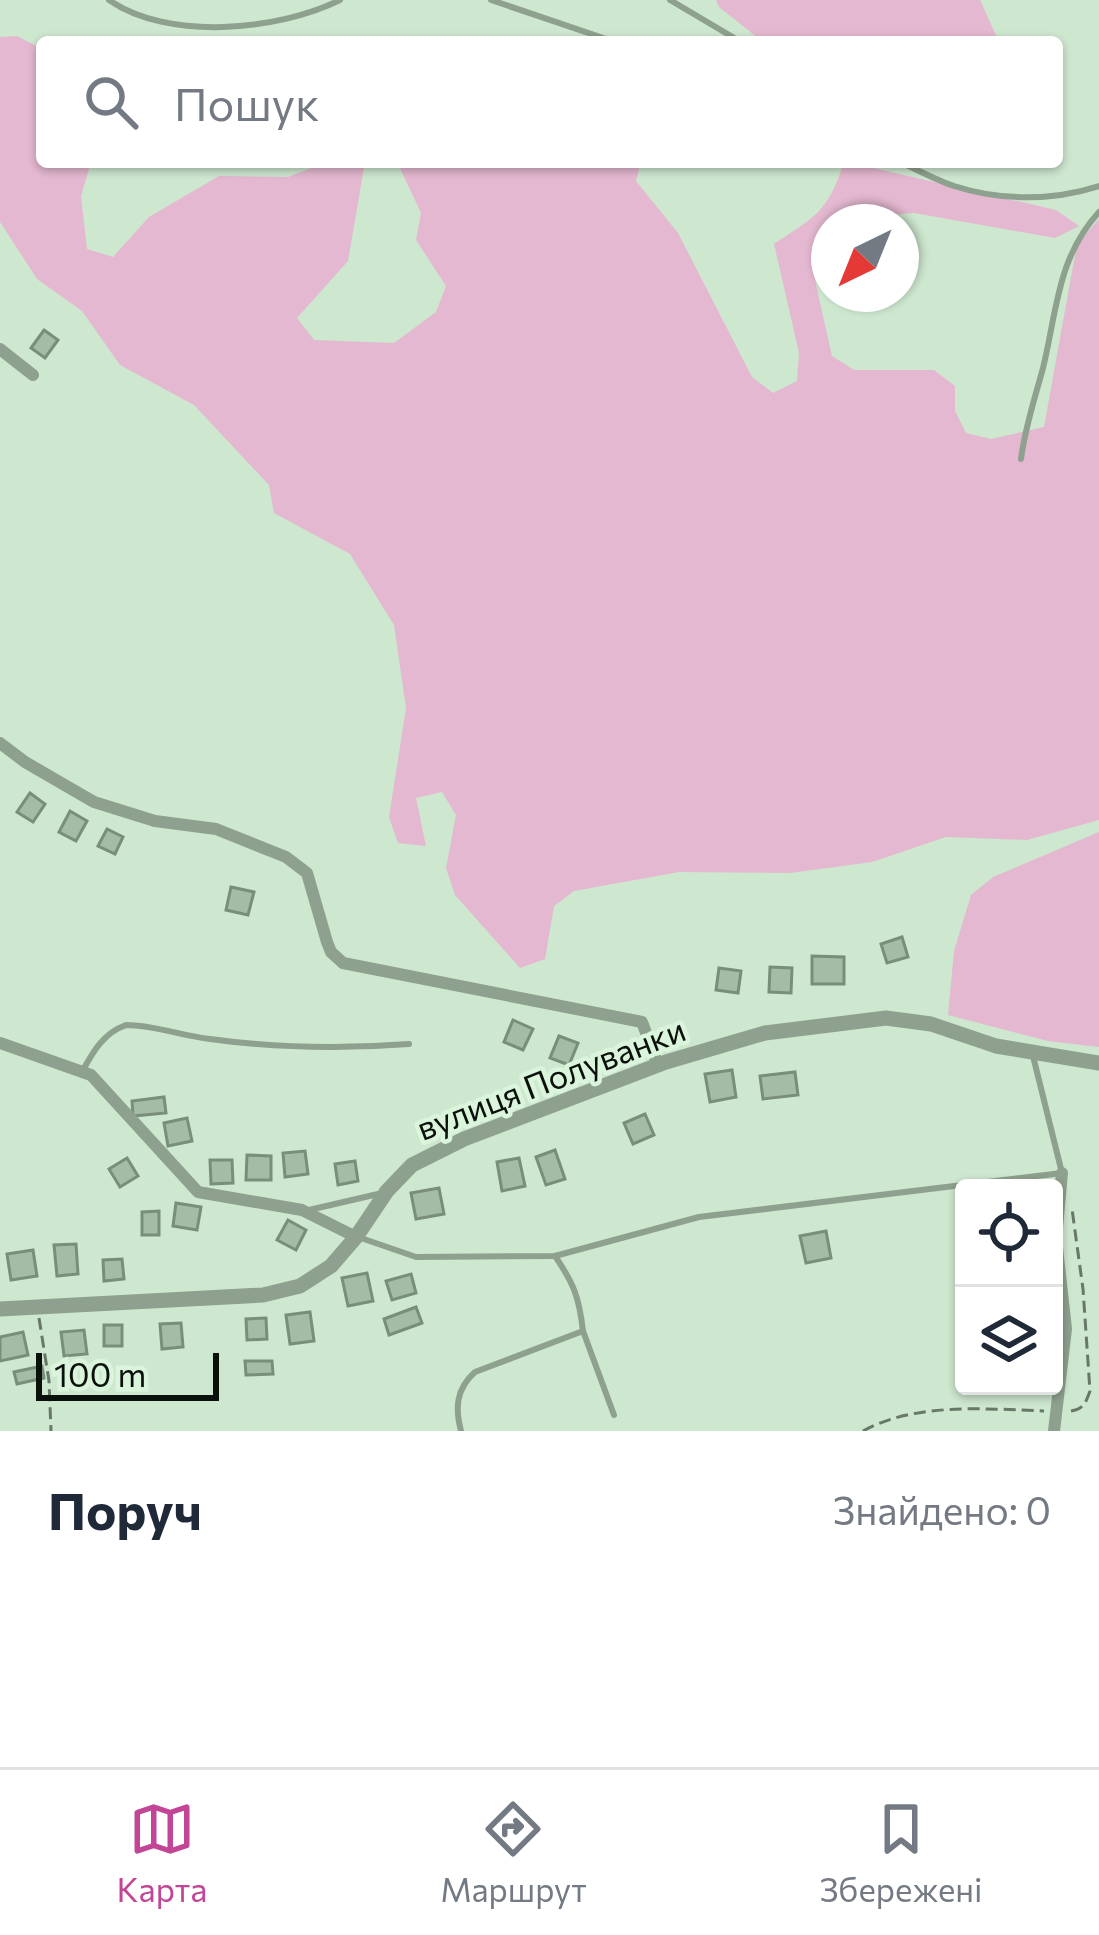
<!DOCTYPE html>
<html lang="uk">
<meta charset="utf-8">
<style>
:root{--surface:#fff;--page:#f6f6f7;--text:#1f2937;--muted:#747a83;--line:#e0e1e3;--accent:#c34696}
body{margin:0;font-family:Commissioner,sans-serif;background:var(--page);color:var(--text)}
.controls{position:absolute;right:36px;bottom:36px;display:grid;overflow:hidden;border-radius:12px;box-shadow:0 3px 9px #0004}
.controls button{width:108px;height:108px;display:grid;place-items:center;padding:0;border:0;border-bottom:3px solid var(--line);background:var(--surface);color:var(--text);font:60px sans-serif}
.compass{position:absolute;left:811px;top:204px;width:108px;height:108px;border-radius:50%;background:var(--surface);box-shadow:0 3px 9px #0004;rotate:223deg}
.scale{position:absolute;left:36px;bottom:30px;width:183px;box-sizing:border-box;padding-left:12px;border:6px solid #09110a;border-top:0;font-size:33px;line-height:42px;white-space:nowrap;color:#09110a;-webkit-text-stroke:9px #dbf4dc;paint-order:stroke}
.list{margin:0;padding:0;list-style:none}
h2{display:flex;justify-content:space-between;align-items:center;height:156px;margin:0;padding:0 48px;font-size:51px}
h2 small{font-size:39px;font-weight:400;color:var(--muted)}
.icon{flex:none;width:66px;height:66px;fill:none;stroke:currentColor;stroke-width:2;stroke-linecap:round;stroke-linejoin:round}
.map{position:relative;flex:none;width:1099px;height:1431px;overflow:hidden}
.search{position:absolute;background:var(--surface);box-shadow:0 3px 9px #0004;left:36px;right:36px;top:36px;height:132px;display:flex;align-items:center;gap:30px;box-sizing:border-box;padding:0 42px;border-radius:12px;color:var(--muted);font-size:45px}
.sheet{height:336px;background:var(--surface)}
nav{display:flex;justify-content:space-around;align-items:center;box-sizing:border-box;height:168px;border-top:3px solid var(--line);background:var(--surface);font-size:33px;color:var(--muted)}
nav a{display:grid;justify-items:center;gap:6px}
nav .on{color:var(--accent)}
.map>svg:first-child{display:block}
</style>
<div class="map">
<svg width="1099" height="1431" viewBox="0 0 1099 1431">
<rect width="100%" height="100%" fill="#cee7cf"/>
<g fill="#e4b8d0">
<polygon points="716,0 980,0 999,42 763,42 719,7"/>
<path d="M17,36L42,49V162H91L81,196L87,249L113,257L149,217L219,176L288,177L327,162H365L348,261L297,318L314,340L394,343L436,312L446,286L416,240L421,213L397,162H641L636,181L678,233L752,377L773,393L797,381L799,353L774,244C816,216 828,212 844,162H866L873,168L1056,210L1079,226L1055,238L914,213L857,217L849,222H829V247L815,280L832,356L854,370H934L955,386V411L966,433L991,439L1044,427L1077,244L1099,219V820L1027,840L946,837L872,862L790,873L679,872L574,891L554,906L545,959L520,968L455,895L446,868L456,815L442,792L416,798L426,846L398,843L389,817L406,708L394,625L350,554L274,513L269,485L194,405L120,365L82,311L37,279L0,222V37Z"/>
<polygon points="1099,832 1099,1047 1048,1041 948,1015 954,951 971,895 993,877"/>
</g>
<g fill="#a4bca5" stroke="#788e79" stroke-width="3">
<polygon points="44,330 58,340 45,358 31,348"/>
<polygon points="30,793 45,804 33,822 17,812"/>
<polygon points="70,811 87,821 76,841 59,832"/>
<polygon points="107,829 123,837 115,854 98,846"/>
<polygon points="231,887 254,892 248,915 226,910"/>
<polygon points="902,937 908,957 887,963 881,944"/>
<polygon points="812,956 844,957 844,984 812,984"/>
<polygon points="770,967 792,968 791,993 769,992"/>
<polygon points="719,968 741,971 738,993 716,990"/>
<polygon points="513,1020 533,1029 523,1050 504,1042"/>
<polygon points="559,1036 578,1043 569,1065 550,1058"/>
<polygon points="732,1070 736,1097 710,1102 705,1074"/>
<polygon points="795,1072 798,1095 763,1099 760,1076"/>
<polygon points="164,1097 166,1113 133,1116 132,1101"/>
<polygon points="645,1114 654,1135 633,1144 624,1123"/>
<polygon points="187,1118 192,1141 168,1146 164,1123"/>
<polygon points="555,1150 565,1179 546,1185 536,1157"/>
<polygon points="305,1151 308,1174 285,1177 283,1153"/>
<polygon points="247,1155 271,1156 271,1180 246,1180"/>
<polygon points="127,1158 138,1176 120,1187 109,1169"/>
<polygon points="519,1158 525,1186 502,1191 497,1162"/>
<polygon points="210,1160 232,1160 233,1183 211,1184"/>
<polygon points="355,1161 358,1181 338,1185 335,1164"/>
<polygon points="439,1188 444,1214 416,1219 411,1193"/>
<polygon points="176,1203 201,1207 197,1230 173,1226"/>
<polygon points="159,1211 159,1235 142,1235 142,1212"/>
<polygon points="288,1220 306,1230 296,1250 277,1240"/>
<polygon points="826,1231 831,1258 806,1263 800,1236"/>
<polygon points="76,1244 78,1274 57,1276 54,1245"/>
<polygon points="33,1250 37,1276 11,1280 7,1254"/>
<polygon points="122,1259 124,1279 104,1281 103,1260"/>
<polygon points="367,1273 373,1301 348,1306 342,1278"/>
<polygon points="411,1274 416,1293 392,1300 386,1281"/>
<polygon points="416,1307 422,1323 389,1335 384,1319"/>
<polygon points="310,1312 314,1341 290,1344 286,1315"/>
<polygon points="266,1318 267,1339 247,1340 246,1319"/>
<polygon points="181,1323 183,1347 162,1349 160,1324"/>
<rect x="104" y="1325" width="18" height="21"/>
<polygon points="84,1330 87,1354 64,1356 61,1332"/>
<polygon points="23,1332 28,1355 0,1361 0,1337"/>
<polygon points="245,1361 272,1361 273,1374 246,1375"/>
<polygon points="42,1366 44,1378 17,1384 14,1372"/>
</g>
<g fill="none" stroke-linecap="round" stroke-linejoin="round">
<g stroke="#677768" stroke-width="3" stroke-dasharray="12 6" stroke-linecap="butt">
<polyline points="39,1318 49,1381 51,1431"/>
<path d="M1071,1411C1084,1409 1086,1402 1090,1391L1083,1289L1072,1209"/>
<path d="M863,1431C916,1402 986,1409 1044,1411"/>
</g>
<g stroke="#8ea08e" stroke-width="6">
<path d="M109,0C168,41 277,31 340,0"/>
<polyline points="491,0 615,42"/>
<polyline points="670,0 741,42"/>
<path d="M900,162C918,170 936,180 954,186C1001,201 1052,201 1099,186"/>
<path d="M1021,459C1025,427 1035,398 1043,368C1057,311 1057,258 1099,212"/>
<path d="M83,1070C94,1050 104,1033 126,1025C154,1025 182,1036 210,1039C276,1048 343,1049 409,1044"/>
<polyline points="309,1210 378,1194"/>
<polyline points="361,1238 416,1257 555,1256 699,1217 1062,1173 1033,1056"/>
<polyline points="583,1331 614,1415"/>
<path d="M461,1431C455,1408 456,1389 475,1372L583,1331C579,1297 574,1284 555,1256"/>
</g>
<g stroke="#8ea08e" stroke-width="12">
<polyline points="0,349 33,375"/>
<polyline points="0,743 25,762 94,802 155,821 216,829 286,857 307,873 327,942 331,952 343,963 642,1022 658,1065"/>
<polyline points="0,1043 91,1075 198,1192 302,1210 356,1237"/>
<polyline points="1054,1431 1066,1329 1056,1239 1062,1173"/>
</g>
<polyline stroke="#8ea08e" stroke-width="15" points="0,1309 263,1295 300,1286 331,1266 356,1237 387,1191 412,1165 464,1139 666,1062 765,1033 886,1018 931,1024 996,1046 1099,1063"/>
</g>
<g text-anchor="middle" stroke-width="9" stroke-linejoin="round" paint-order="stroke">
<g font-size="33" fill="#09110a" stroke="#dbf4dc">
<text transform="translate(551 1079) rotate(-21)" y="12">вулиця Полуванки</text>
</g>
</g>
</svg>
<div class="controls">
<button><svg class="icon" aria-label="locate" viewBox="0 0 24 24"><circle cx="12" cy="12" r="6"/><path d="M12 2v4M12 18v4M2 12h4M18 12h4"/></svg></button>
<button><svg class="icon" aria-label="layers" viewBox="0 0 24 24"><path d="M12 4l9 5-9 5-9-5zM3 14l9 5 9-5"/></svg></button>
</div>
<svg class="compass" viewBox="-18 -18 36 36"><path d="M0-13l5 13h-10z" fill="#e53935"/><path d="M0 13l5-13h-10z" fill="#747a83"/></svg>
<div class="scale">100 m</div>
<div class="search"><svg class="icon" aria-label="search" viewBox="0 0 24 24"><circle cx="10" cy="10" r="6"/><path d="M15 15l6 6"/></svg>Пошук</div>
</div>
<section class="sheet">
<h2>Поруч<small>Знайдено: 0</small></h2>
<ul class="list">
</ul>
</section>
<nav>
<a class="on"><svg class="icon" aria-label="map" viewBox="0 0 24 24"><path d="M3 6l6-2 6 2 6-2v14l-6 2-6-2-6 2zM9 4v14M15 6v14"/></svg>Карта</a>
<a><svg class="icon" aria-label="directions" viewBox="0 0 24 24"><path d="M12 3l9 9-9 9-9-9zM9 14v-3h6M13 9l2 2-2 2"/></svg>Маршрут</a>
<a><svg class="icon" aria-label="saved" viewBox="0 0 24 24"><path d="M7 4h10v16l-5-4-5 4z"/></svg>Збережені</a>
</nav>
